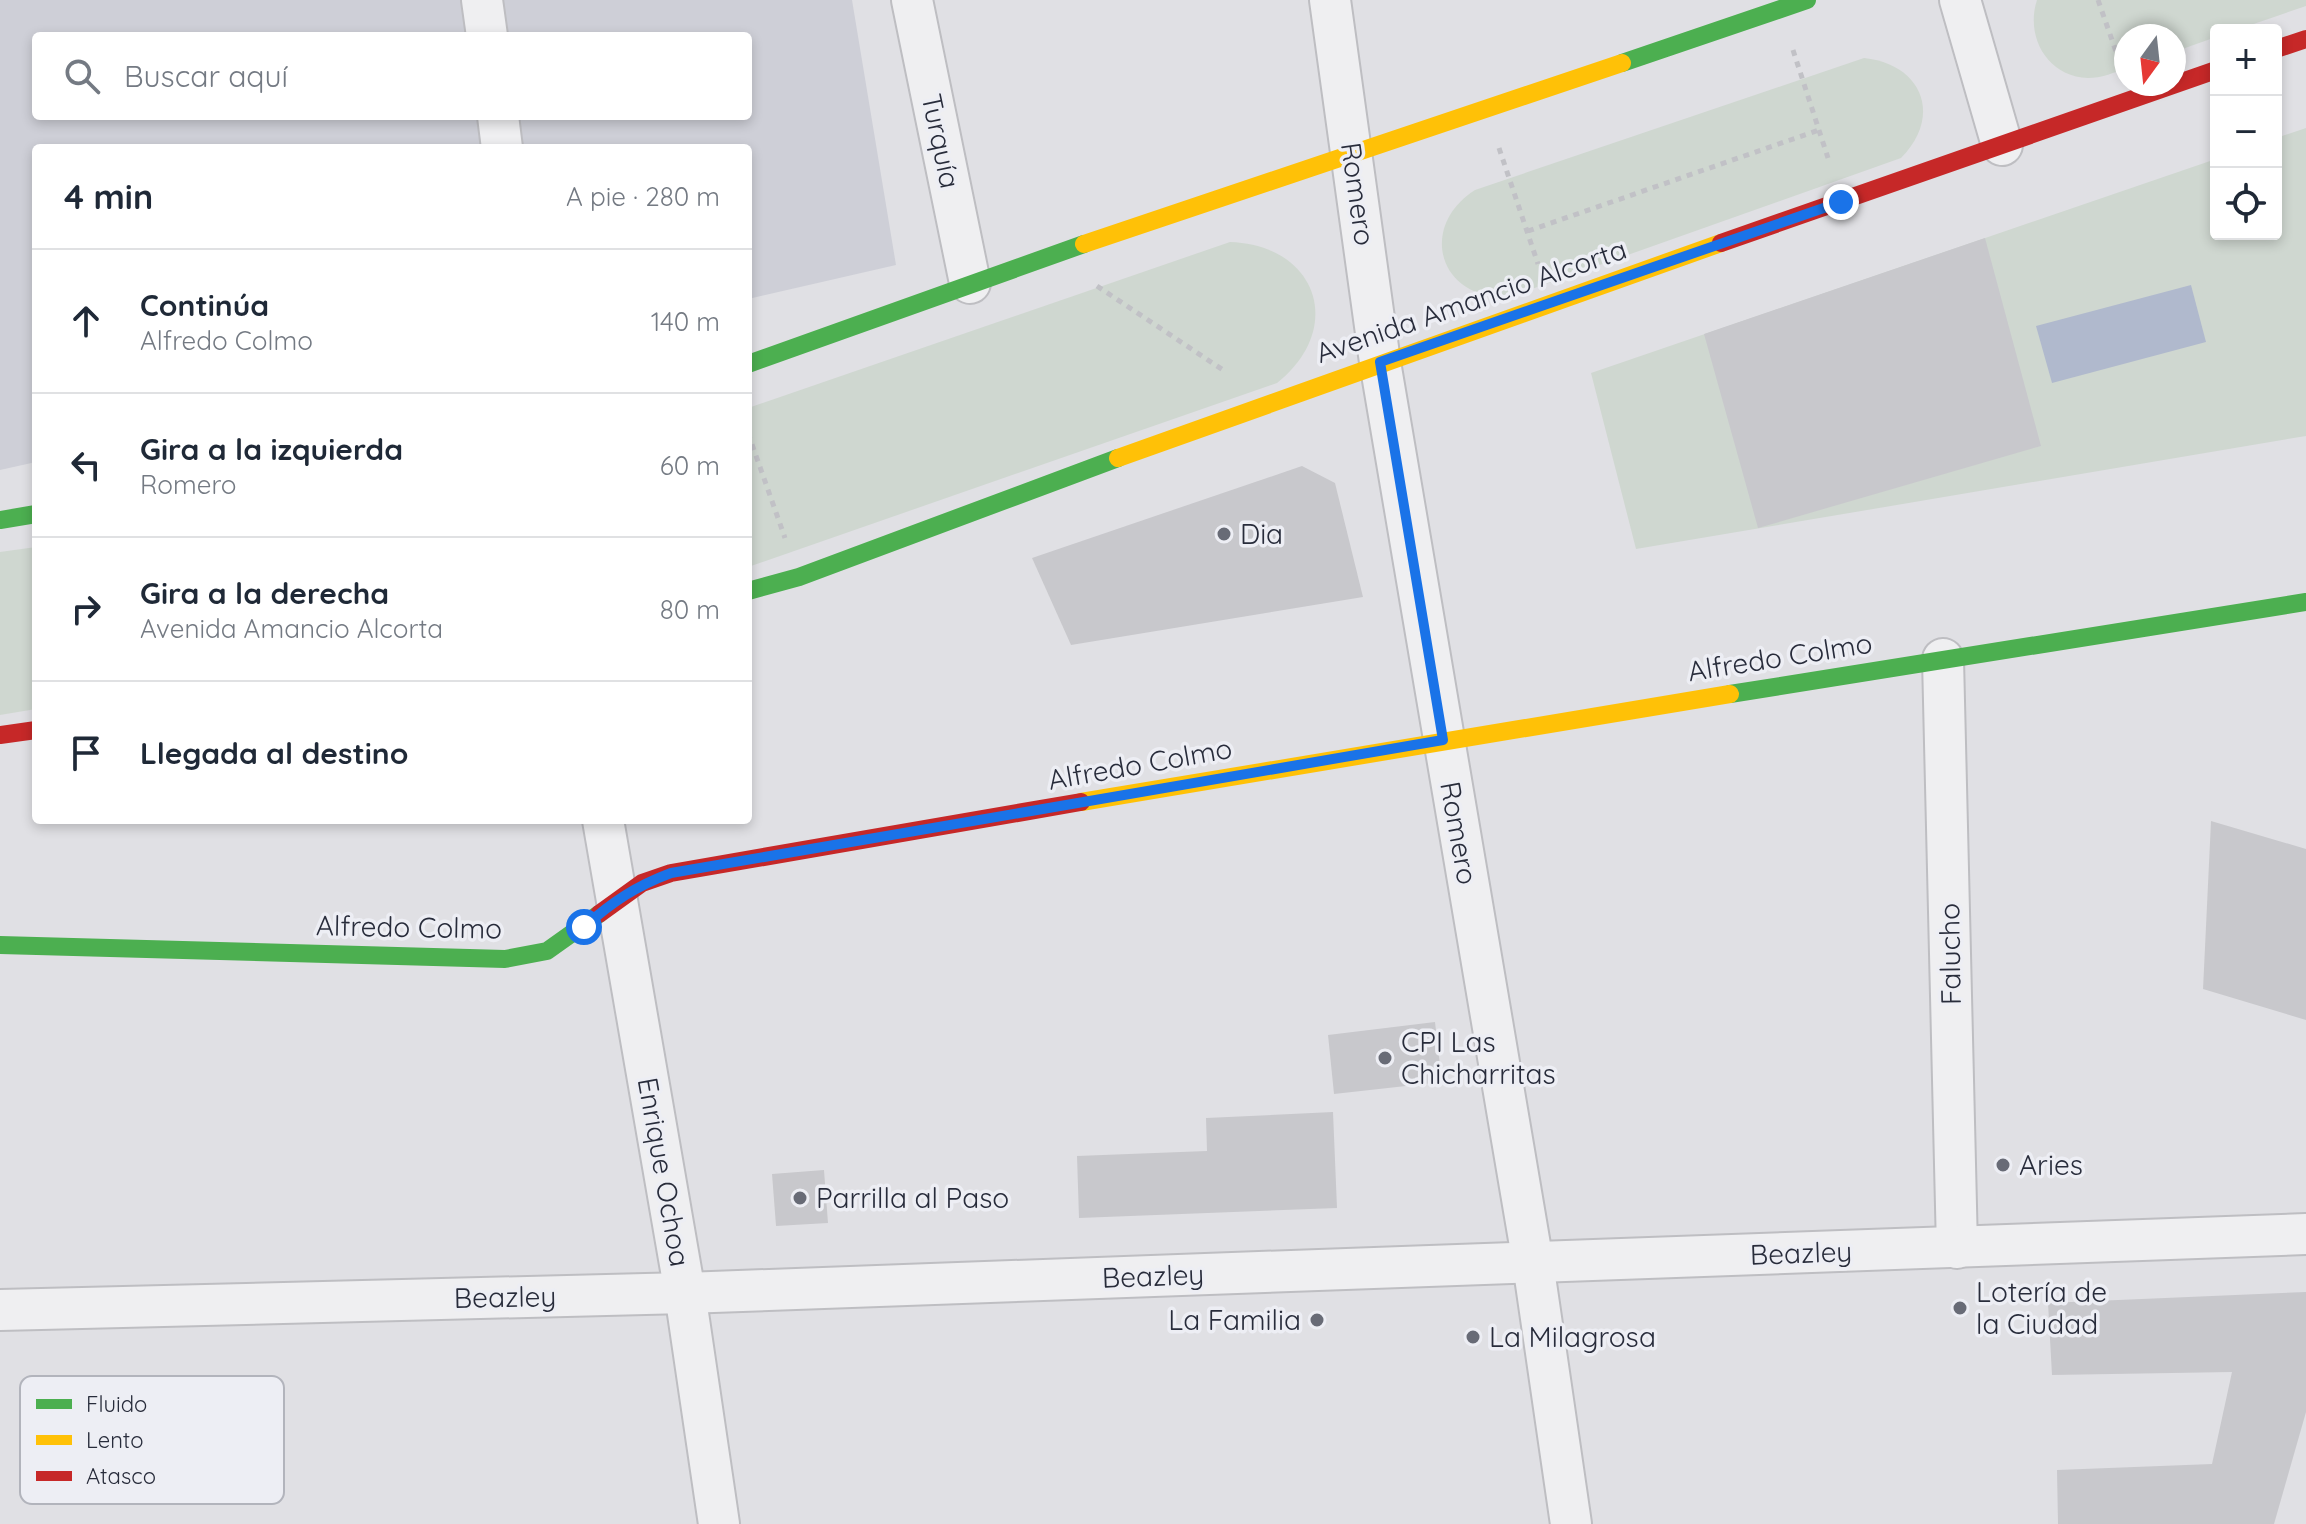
<!DOCTYPE html>
<html lang="es">
<meta charset="utf-8">
<style>
:root{--surface:#fff;--page:#f2f2f3;--text:#1f2937;--muted:#747a83;--line:#e0e1e3}
body{margin:0;font-family:Quicksand,sans-serif;background:var(--page);color:var(--text)}
.controls{position:absolute;right:24px;top:24px;display:grid;overflow:hidden;border-radius:8px;box-shadow:0 4px 12px #0003}
.controls button{width:72px;height:72px;display:grid;place-items:center;padding:0;border:0;border-bottom:2px solid var(--line);background:var(--surface);color:var(--text);font:40px sans-serif}
.compass{position:absolute;left:2114px;top:24px;width:72px;height:72px;border-radius:50%;background:var(--surface);box-shadow:0 4px 12px #0003;rotate:195deg}
.stop{position:absolute;width:24px;height:24px;margin:-18px;border:6px solid #1a73e8;border-radius:50%;background:#fff}
.stop.end{background:#1a73e8;border-color:#fff;box-shadow:0 2px 8px #0008}
.list{margin:0;padding:0;list-style:none}
h2{display:flex;justify-content:space-between;align-items:center;height:104px;margin:0;padding:0 32px;font-size:34px}
h2 small{font-size:26px;font-weight:400;color:var(--muted)}
.list li{display:grid;grid-template-columns:52px 1fr auto;gap:24px;align-items:center;box-sizing:border-box;height:144px;padding:0 32px;border-top:2px solid var(--line)}
.list b{display:block;font-size:30px;white-space:nowrap}
.list p{margin:0;font-size:26px;white-space:nowrap;color:var(--muted)}
.list em{font-size:26px;font-style:normal;color:var(--muted)}
.icon{flex:none;width:44px;height:44px;fill:none;stroke:currentColor;stroke-width:2;stroke-linecap:round;stroke-linejoin:round}
.map{position:relative;flex:none;width:2306px;height:1524px;overflow:hidden}
.search{position:absolute;background:var(--surface);box-shadow:0 4px 12px #0003;left:32px;top:32px;width:720px;height:88px;display:flex;align-items:center;gap:20px;box-sizing:border-box;padding:0 28px;border-radius:8px;color:var(--muted);font-size:30px}
.panel{position:absolute;background:var(--surface);box-shadow:0 4px 12px #0003;left:32px;top:144px;width:720px;height:680px;border-radius:8px}
.map>svg:first-child{display:block}
</style>
<div class="map">
<svg width="2306" height="1524" viewBox="0 0 2306 1524">
<rect width="100%" height="100%" fill="#e0e0e4"/>
<path fill="#cecfd7" fill-rule="evenodd" d="M0,0H852L896,265L748,299V148H36V462L0,470ZM36,36H748V116H36Z"/>
<g fill="#cfd7d0">
<path d="M2037,0H2306V6L2236,30H2216V37L2174,52V36H2126V68C2114,73 2101,78 2088,78C2047,77 2025,36 2037,0Z"/>
<path d="M1864,58C1922,64 1943,116 1901,158L1515,295C1443,307 1414,229 1475,190Z"/>
<polygon points="2306,128 2306,436 1636,549 1591,373 2216,159 2216,234 2276,234 2276,138"/>
<path d="M1230,242C1317,245 1346,328 1277,383L748,567V408Z"/>
<polygon points="36,547 36,709 0,715 0,552"/>
</g>
<polygon fill="#b0b9cd" points="2191,285 2206,342 2052,383 2036,326"/>
<g fill="#c8c8cc">
<polygon points="1985,238 2041,446 1758,528 1704,334"/>
<polygon points="1302,466 1335,483 1363,597 1071,645 1032,558"/>
<polygon points="2211,821 2306,849 2306,1020 2203,989"/>
<polygon points="1435,1022 1442,1082 1334,1094 1328,1035"/>
<polygon points="1333,1112 1337,1208 1079,1218 1077,1156 1207,1151 1206,1118"/>
<polygon points="824,1170 828,1223 776,1226 772,1174"/>
<polygon points="2306,1292 2306,1412 2274,1524 2058,1524 2057,1470 2212,1464 2232,1372 2052,1375 2048,1303"/>
</g>
<g fill="none" stroke-linecap="round" stroke-linejoin="round">
<g stroke="#bebec2" stroke-width="44">
<g id="street">
<polyline points="482,0 487,36"/>
<polyline points="912,0 970,283"/>
<polyline points="1330,0 1380,362 1533,1263 1571,1524"/>
<polyline points="1960,0 2002,145"/>
<polyline points="498,116 502,148"/>
<polyline points="1943,659 1957,1248"/>
<polyline points="603,820 685,1293 719,1524"/>
<polyline points="0,1310 685,1293 2306,1234"/>
</g>
</g>
<g stroke="#c1c1c6" stroke-width="5" stroke-dasharray="6 6" stroke-linecap="butt">
<polyline points="2098,0 2119,60"/>
<polyline points="1793,50 1828,158"/>
<polyline points="1499,148 1538,264"/>
<polyline points="1528,231 1819,130"/>
<polyline points="1097,286 1226,372"/>
<polyline points="748,433 785,538"/>
</g>
<use href="#street" stroke="#efeff1" stroke-width="40"/>
<g stroke="#4caf50" stroke-width="18">
<polyline points="1622,63 1807,0"/>
<polyline points="748,364 1084,244"/>
<polyline points="0,520 36,514"/>
<polyline points="748,591 799,577 1118,458"/>
<polyline points="1730,694 2306,602"/>
<polyline points="0,945 505,959 547,951 599,914"/>
</g>
<g stroke="#ffc107" stroke-width="18">
<polyline points="1084,244 1622,63"/>
<polyline points="1118,458 1721,243"/>
<polyline points="1081,802 1730,694"/>
</g>
<g stroke="#c62828" stroke-width="18">
<polyline points="2276,49 2306,39"/>
<polyline points="1721,243 2216,70"/>
<polyline points="0,735 36,730"/>
<polyline points="599,914 642,883 671,873 1081,802"/>
</g>
</g>
<g fill="none" stroke-linecap="round" stroke-linejoin="round">
<path stroke="#1a73e8" stroke-width="10" d="M584,927C612,902 636,886 671,873L1443,740L1380,362L1841,202"/>
</g>
<g fill="#686b76" stroke="#edeef4" stroke-width="3">
<circle cx="1224" cy="534" r="8"/>
<circle cx="1385" cy="1058" r="8"/>
<circle cx="2003" cy="1165" r="8"/>
<circle cx="800" cy="1198" r="8"/>
<circle cx="1960" cy="1308" r="8"/>
<circle cx="1317" cy="1320" r="8"/>
<circle cx="1473" cy="1337" r="8"/>
</g>
<g text-anchor="middle" stroke-width="7" stroke-linejoin="round" paint-order="stroke">
<g font-size="28" fill="#282c3b" stroke="#edeef4">
<text transform="translate(941 141) rotate(78)" y="10">Turquía</text>
<text transform="translate(1358 194) rotate(82)" y="10">Romero</text>
<text transform="translate(1471 301) rotate(-19)" y="10">Avenida Amancio Alcorta</text>
<text transform="translate(1780 657) rotate(-9)" y="10">Alfredo Colmo</text>
<text transform="translate(1140 764) rotate(-10)" y="10">Alfredo Colmo</text>
<text transform="translate(1459 833) rotate(80)" y="10">Romero</text>
<text transform="translate(409 927) rotate(1)" y="10">Alfredo Colmo</text>
<text transform="translate(1950 954) rotate(-91)" y="10">Falucho</text>
<text transform="translate(664 1172) rotate(80)" y="10">Enrique Ochoa</text>
<text transform="translate(1801 1253) rotate(-2)" y="10">Beazley</text>
<text transform="translate(1153 1276) rotate(-2)" y="10">Beazley</text>
<text transform="translate(505 1297) rotate(-1)" y="10">Beazley</text>
</g>
<g font-size="28" fill="#282c3b" stroke="#edeef4" text-anchor="start">
<text x="1240" y="544">Dia</text>
<text x="1401" y="1052">CPI Las<tspan x="1401" dy="32">Chicharritas</tspan></text>
<text x="2019" y="1175">Aries</text>
<text x="816" y="1208">Parrilla al Paso</text>
<text x="1976" y="1302">Lotería de<tspan x="1976" dy="32">la Ciudad</tspan></text>
<text x="1301" y="1330" text-anchor="end">La Familia</text>
<text x="1489" y="1347">La Milagrosa</text>
</g>
</g>
<rect x="20" y="1376" width="264" height="128" rx="12" fill="#edeef4" stroke="#b2b4bc" stroke-width="2"/>
<rect x="36" y="1399" width="36" height="10" fill="#4caf50"/>
<rect x="36" y="1435" width="36" height="10" fill="#ffc107"/>
<rect x="36" y="1471" width="36" height="10" fill="#c62828"/>
<g font-size="22" fill="#282c3b">
<text x="86" y="1412">Fluido</text>
<text x="86" y="1448">Lento</text>
<text x="86" y="1484">Atasco</text>
</g>
</svg>
<div class="controls">
<button>+</button>
<button>−</button>
<button><svg class="icon" aria-label="locate" viewBox="0 0 24 24"><circle cx="12" cy="12" r="6"/><path d="M12 2v4M12 18v4M2 12h4M18 12h4"/></svg></button>
</div>
<svg class="compass" viewBox="-18 -18 36 36"><path d="M0-13l5 13h-10z" fill="#e53935"/><path d="M0 13l5-13h-10z" fill="#747a83"/></svg>
<div class="stop" style="left:584px;top:927px"></div>
<div class="stop end" style="left:1841px;top:202px"></div>
<div class="search"><svg class="icon" aria-label="search" viewBox="0 0 24 24"><circle cx="10" cy="10" r="6"/><path d="M15 15l6 6"/></svg>Buscar aquí</div>
<section class="panel">
<h2>4 min<small>A pie · 280 m</small></h2>
<ul class="list">
<li><svg class="icon" aria-label="ahead" viewBox="0 0 24 24"><path d="M12 20V5M6 11l6-6 6 6"/></svg><div><b>Continúa</b><p>Alfredo Colmo</p></div><em>140 m</em></li>
<li><svg class="icon" aria-label="left" viewBox="0 0 24 24"><path d="M17 20v-9H6M10 6l-5 5 5 5"/></svg><div><b>Gira a la izquierda</b><p>Romero</p></div><em>60 m</em></li>
<li><svg class="icon" aria-label="right" viewBox="0 0 24 24"><path d="M7 20v-9h11M14 6l5 5-5 5"/></svg><div><b>Gira a la derecha</b><p>Avenida Amancio Alcorta</p></div><em>80 m</em></li>
<li><svg class="icon" aria-label="arrive" viewBox="0 0 24 24"><path d="M6 21V4h12l-3 4 3 4H6"/></svg><div><b>Llegada al destino</b></div></li>
</ul>
</section>
</div>
